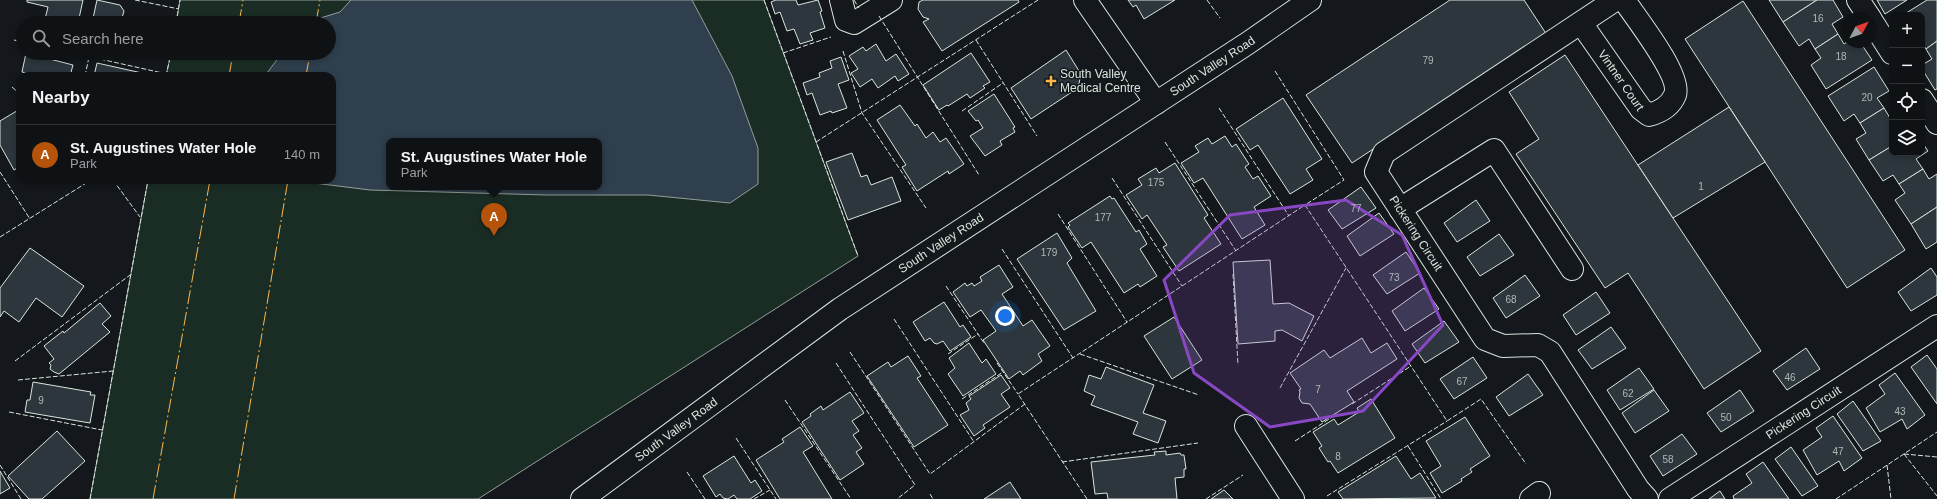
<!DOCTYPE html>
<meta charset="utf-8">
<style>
:root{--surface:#0f1215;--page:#1d2022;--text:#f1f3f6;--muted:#9b9ea0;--line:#2f3234;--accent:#b45309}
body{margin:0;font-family:Helvetica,sans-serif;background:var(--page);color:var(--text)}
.controls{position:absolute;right:12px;top:12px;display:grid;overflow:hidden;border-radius:8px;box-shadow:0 2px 6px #0003}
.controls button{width:36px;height:36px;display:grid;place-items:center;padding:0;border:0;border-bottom:1px solid var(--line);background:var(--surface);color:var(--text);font:20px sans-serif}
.compass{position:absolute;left:1841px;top:12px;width:36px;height:36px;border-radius:50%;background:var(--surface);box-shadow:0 2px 6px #0003;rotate:49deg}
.you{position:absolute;left:1005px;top:316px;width:14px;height:14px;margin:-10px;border:3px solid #fff;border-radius:50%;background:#1a73e8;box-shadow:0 0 0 6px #1a73e833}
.badge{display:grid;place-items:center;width:26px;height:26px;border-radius:50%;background:var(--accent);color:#fff;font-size:13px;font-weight:700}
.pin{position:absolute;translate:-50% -33px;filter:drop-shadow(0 1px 2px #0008)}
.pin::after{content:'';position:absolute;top:21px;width:14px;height:12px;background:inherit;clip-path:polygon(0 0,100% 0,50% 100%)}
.popup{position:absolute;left:386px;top:138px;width:216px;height:52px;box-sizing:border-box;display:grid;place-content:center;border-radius:8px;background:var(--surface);filter:drop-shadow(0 1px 3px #0005);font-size:13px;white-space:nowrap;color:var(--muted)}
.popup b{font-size:15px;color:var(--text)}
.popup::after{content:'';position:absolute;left:50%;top:100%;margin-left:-8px;border:8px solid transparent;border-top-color:var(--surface)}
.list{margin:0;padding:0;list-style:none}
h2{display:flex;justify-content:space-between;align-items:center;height:52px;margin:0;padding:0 16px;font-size:17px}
h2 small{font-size:13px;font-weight:400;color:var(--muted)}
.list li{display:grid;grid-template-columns:26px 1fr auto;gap:12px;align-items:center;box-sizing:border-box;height:60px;padding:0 16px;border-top:1px solid var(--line)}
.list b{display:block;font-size:15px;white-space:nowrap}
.list p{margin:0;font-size:13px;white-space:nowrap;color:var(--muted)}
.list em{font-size:13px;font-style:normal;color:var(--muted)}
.icon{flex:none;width:22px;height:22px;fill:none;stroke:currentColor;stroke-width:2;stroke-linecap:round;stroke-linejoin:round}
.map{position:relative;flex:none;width:1937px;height:499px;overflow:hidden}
.search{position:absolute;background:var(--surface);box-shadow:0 2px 6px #0003;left:16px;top:16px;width:320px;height:44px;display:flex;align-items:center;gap:10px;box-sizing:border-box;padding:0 14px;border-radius:22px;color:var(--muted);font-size:15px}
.panel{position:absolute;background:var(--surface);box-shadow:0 2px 6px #0003;left:16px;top:72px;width:320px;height:112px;border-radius:12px}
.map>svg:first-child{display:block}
</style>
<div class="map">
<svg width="1937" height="499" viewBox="0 0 1937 499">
<rect width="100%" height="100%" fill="#14181c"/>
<path fill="#1a2d24" stroke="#939e99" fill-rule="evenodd" d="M180,0H764L858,256L478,499H90L148,180H332V76H166L171,53H329V23H176ZM389,141H599V187H389Z"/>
<path fill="#2f3f4d" stroke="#939e99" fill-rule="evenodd" d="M351,0H692L732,76L758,148V184L730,203L648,195H546L370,190L314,183L311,180H332V76H267V73L282,53H329V23H304L340,12ZM389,141H599V187H389Z"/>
<g fill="#2c363c" stroke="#d8e6dc">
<polygon points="27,0 83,0 78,23 44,23 48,7 27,2"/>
<polygon points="97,0 120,5 124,11 122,18 117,22 113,21 113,23 92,23"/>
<polygon points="776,0 796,0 798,5 818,0 822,11 820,12 825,28 810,33 813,40 800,44 794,29 787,31 780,12 775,14 771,2"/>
<polygon points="923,0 1018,0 1019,2 942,51 923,22 929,19 923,17 918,9 919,2"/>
<polygon points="1128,0 1175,0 1144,19 1136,5 1133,7"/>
<polygon points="1450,0 1524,0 1547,35 1352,163 1306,95"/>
<polygon points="1769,0 1817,0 1783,22"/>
<polygon points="1817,0 1833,0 1843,17 1832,24 1838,34 1815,49 1809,39 1799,46 1783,22"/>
<polygon points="1877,0 1907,0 1885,14"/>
<polygon points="1927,0 1937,0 1937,41 1926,49 1922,43 1922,15 1903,15"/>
<polygon points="1743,1 1905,250 1847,288 1685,39"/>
<polygon points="1838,34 1844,44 1847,42 1860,42 1872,60 1826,89 1811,65 1821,58 1815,49"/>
<polygon points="1937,41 1937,89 1935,90 1922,69 1922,65 1932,59 1926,49"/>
<polygon points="876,44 886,61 896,54 909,74 898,81 895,76 878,88 872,79 860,87 851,73 858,69 849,56 863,47 866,51"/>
<polygon points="1066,50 1081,74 1078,88 1031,119 1011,88"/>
<polygon points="26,53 39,53 43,54 42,57 73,65 70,76 25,76 26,73 22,72"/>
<polygon points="971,53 990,82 983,86 985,88 970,98 967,94 948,106 947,105 939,110 923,85"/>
<polygon points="1565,55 1761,351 1704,389 1628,273 1605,288 1516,154 1539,139 1509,92"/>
<polygon points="841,57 849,80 838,84 847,108 832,113 831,111 820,115 812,93 807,95 803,83 820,77 819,73 832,68 830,61"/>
<polygon points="97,63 142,73 141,76 94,76"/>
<polygon points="1874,67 1889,91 1877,98 1884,108 1860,123 1854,114 1844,121 1828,96"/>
<polygon points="994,94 1015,127 1013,128 1015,132 1000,141 1002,145 985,156 970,136 983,128 978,120 976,121 968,111"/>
<polygon points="1283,98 1322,159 1306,169 1313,180 1290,194 1258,145 1250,150 1236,129"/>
<polygon points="900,105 915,126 917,124 926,138 933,132 940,142 946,138 964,164 949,174 948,171 917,191 902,167 906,165 877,120"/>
<polygon points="1729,107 1765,162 1673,218 1638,165"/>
<polygon points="1884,108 1890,118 1892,117 1892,146 1869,160 1856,139 1866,133 1860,123"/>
<polygon points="20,109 20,166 14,170 0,145 0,121"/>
<polygon points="1225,136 1232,147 1236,144 1249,164 1245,167 1253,179 1258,176 1271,196 1254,207 1265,225 1242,239 1203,178 1194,183 1181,163 1199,152 1195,146 1208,138 1212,144"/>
<polygon points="1922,142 1928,151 1916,159 1923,169 1899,184 1893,175 1883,181 1869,160 1892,146 1892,153 1922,153"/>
<polygon points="852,153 861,177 867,175 871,185 892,177 901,201 848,220 826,162"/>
<polygon points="1175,163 1208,215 1204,218 1221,244 1179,271 1163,247 1167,245 1147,215 1142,219 1126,195 1142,185 1138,179 1156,168 1159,173"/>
<polygon points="1923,169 1929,179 1937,174 1937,207 1911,224 1895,200 1905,193 1899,184"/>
<polygon points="1361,187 1376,208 1342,229 1328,210"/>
<polygon points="1110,196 1112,199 1114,198 1136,232 1139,230 1147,244 1140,249 1157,276 1140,287 1138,284 1124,293 1091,242 1082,248 1068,227 1070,225 1068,223"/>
<polygon points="1476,200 1490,221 1457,242 1444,223"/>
<polygon points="1937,207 1937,242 1926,249 1911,224"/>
<polygon points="1379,213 1394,234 1360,256 1347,236"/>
<polygon points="1057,233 1072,258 1067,263 1096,311 1064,330 1017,259"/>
<polygon points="1499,234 1514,255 1480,276 1467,257"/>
<polygon points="30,248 84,286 62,317 36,298 19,322 4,311 0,317 0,288"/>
<polygon points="1406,252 1420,273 1387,294 1373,275"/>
<polygon points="1270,260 1273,304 1289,303 1314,316 1302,341 1282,330 1275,331 1275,341 1238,344 1233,262"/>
<polygon points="999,265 1013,287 1002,294 1023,326 1032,320 1050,346 1038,354 1042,361 1023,375 1020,371 1009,379 983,340 996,331 981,310 970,317 953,292 965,283 967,286 972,283 974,286 982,281 980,277"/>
<polygon points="1931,268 1937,277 1937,295 1911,311 1898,292"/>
<polygon points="1525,275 1540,296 1506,318 1493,298"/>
<polygon points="1424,288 1439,309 1405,331 1392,311"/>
<polygon points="1596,292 1610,313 1576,335 1563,315"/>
<polygon points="944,302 960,327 963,325 971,337 950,351 943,341 937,344 934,343 930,338 925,341 913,322"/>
<polygon points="100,303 111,316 102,324 110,332 59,374 54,372 50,369 51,365 49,363 54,359 44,346 63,331 64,333"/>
<polygon points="1174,317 1202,360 1172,379 1144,336"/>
<polygon points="1444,321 1459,342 1425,363 1412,344"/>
<polygon points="1611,327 1626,348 1592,369 1578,350"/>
<polygon points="1362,338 1371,353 1387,343 1397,359 1347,391 1354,402 1322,422 1310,404 1302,403 1299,398 1300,392 1299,390 1301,389 1290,373 1324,350 1330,358"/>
<polygon points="969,343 982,363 986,359 996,374 963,396 948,374 955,368 949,358"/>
<polygon points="1806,348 1820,369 1787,390 1773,371"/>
<polygon points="1927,355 1937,369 1937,404 1911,367"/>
<polygon points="908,356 921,376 917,378 948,425 914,447 867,376 888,362 891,367"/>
<polygon points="1473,357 1487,378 1454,399 1440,379"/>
<polygon points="1106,367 1154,385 1143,413 1166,421 1158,443 1133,434 1138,422 1091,405 1095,396 1084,391 1089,375 1101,379"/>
<polygon points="1639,368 1654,389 1620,410 1607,390"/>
<polygon points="1895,373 1925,415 1907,429 1902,419 1880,432 1866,408 1885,394 1879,385"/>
<polygon points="1528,374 1543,395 1509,416 1496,397"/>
<polygon points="1001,375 1010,388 1001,394 1010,407 983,425 985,428 974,436 960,415 969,410 966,403 971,399 969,396"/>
<polygon points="33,382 91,392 90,395 95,395 90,423 25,412 27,400 30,400"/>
<polygon points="1654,390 1669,411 1635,433 1622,413"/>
<polygon points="1740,390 1754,411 1721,432 1707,413"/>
<polygon points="850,392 864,413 852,421 859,431 853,435 862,448 856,452 864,464 840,480 802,422 811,416 810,414 821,406 823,410"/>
<polygon points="1371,399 1395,438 1338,473 1330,461 1328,462 1319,448 1322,446 1313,432 1334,419 1338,425 1359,412 1357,408"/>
<polygon points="1853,401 1881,441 1863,451 1837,414"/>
<polygon points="1833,416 1862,458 1844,471 1839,461 1817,475 1803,450 1822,437 1816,428"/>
<polygon points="1465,417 1490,456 1470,469 1472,472 1461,479 1462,481 1442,493 1430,473 1441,466 1426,441"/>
<polygon points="800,427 813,446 803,452 832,499 780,499 756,460 784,442 782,439"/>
<polygon points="57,431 85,461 42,499 29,499 8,476"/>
<polygon points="1682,434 1697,454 1663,476 1650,456"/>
<polygon points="1791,447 1818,486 1802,496 1775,459"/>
<polygon points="1166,451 1166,455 1180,453 1181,455 1184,455 1186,469 1184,469 1184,477 1175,478 1177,499 1108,499 1107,493 1095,494 1091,462 1155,455 1154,452"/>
<polygon points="734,456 751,483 755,480 762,491 750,499 737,499 734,495 728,499 723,498 720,494 716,497 703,476"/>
<polygon points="1396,456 1411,479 1420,473 1436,498 1343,499 1338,492"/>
<polygon points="1763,462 1789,499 1734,499 1733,496 1752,483 1746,474"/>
<polygon points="0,471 10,488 0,494"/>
<polygon points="1010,482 1021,499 984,499"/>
<polygon points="1224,490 1233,499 1211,499"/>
<polygon points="1720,491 1725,499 1709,499"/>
</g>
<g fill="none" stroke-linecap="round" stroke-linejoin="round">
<g stroke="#d8e6dc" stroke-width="24">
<g id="minor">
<polyline points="841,0 846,20 854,23 891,0"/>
<polyline points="1085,0 1156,103"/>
<path id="s1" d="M1615,0L1384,153L1376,172L1485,339L1503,346L1538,345L1550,352L1638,489L1647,499"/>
<polyline points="1858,0 1870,18"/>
<polyline points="1871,20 1892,53"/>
<path id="s2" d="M1581,23L1641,109L1649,115C1660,112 1670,107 1675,95C1682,76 1636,18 1624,0"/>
<polyline points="1922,100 1937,123"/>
<polyline points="1400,209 1494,150 1572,269"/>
<polyline points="1246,426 1293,499"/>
<polyline points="1531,499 1539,493"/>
<path id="s3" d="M1670,499L1937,326"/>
</g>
</g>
<g stroke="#d8e6dc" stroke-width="24">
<g id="major">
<path id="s4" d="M582,499L840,309L1248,43L1310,0"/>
</g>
</g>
<use href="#minor" stroke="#14181c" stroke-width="22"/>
<use href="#major" stroke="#14181c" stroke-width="22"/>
<g stroke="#d8e6dc" stroke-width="1" stroke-dasharray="5 2" stroke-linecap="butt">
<polyline points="135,0 179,9"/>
<polyline points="764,0 858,256"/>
<polyline points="854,0 859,8"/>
<polyline points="1207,0 1220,18"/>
<polyline points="879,16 979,175"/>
<polyline points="176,23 180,0"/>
<polyline points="14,40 23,42"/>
<polyline points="976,40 1037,136"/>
<polyline points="843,51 862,113 926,208"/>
<polyline points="73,53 167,74"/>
<polyline points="783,53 831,37"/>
<polyline points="1275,71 1344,180 1305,205 1447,421 1481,399 1526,464"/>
<polyline points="85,76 89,57"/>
<polyline points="166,76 171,53"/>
<polyline points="12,87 20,94"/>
<polyline points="1219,108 1289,216"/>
<polyline points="962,111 1003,83"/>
<polyline points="816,142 1038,0"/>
<polyline points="1165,142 1236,251"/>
<polyline points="0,172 30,219"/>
<polyline points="1112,178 1182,286"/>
<polyline points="113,180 140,217"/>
<polyline points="1058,214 1127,322"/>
<polyline points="0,237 91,180"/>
<polyline points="1002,249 1073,358"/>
<polyline points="1233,274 1238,365"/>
<polyline points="946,286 984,343"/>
<polyline points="894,319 974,442"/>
<polyline points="850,352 930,474 1025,404"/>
<polyline points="948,354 978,334"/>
<polyline points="1080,354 1199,395"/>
<polyline points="15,361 130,275"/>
<polyline points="836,363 915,485 897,499"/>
<polyline points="997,363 1018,394"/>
<polyline points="18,380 113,371"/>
<polyline points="1280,388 1346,268"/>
<polyline points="962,399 1003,372"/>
<polyline points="785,400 851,499"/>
<polyline points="1352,404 1411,366"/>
<polyline points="9,412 102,430"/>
<polyline points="736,438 776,499"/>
<polyline points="1295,441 1337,414"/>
<polyline points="1408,446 1441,499"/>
<polyline points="1904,454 1937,496"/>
<polyline points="1904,454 1937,457"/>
<polyline points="1062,462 1198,443"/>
<polyline points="0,465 21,499"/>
<polyline points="1887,465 1891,499"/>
<polyline points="687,472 705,499"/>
<polyline points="930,494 933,499"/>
<polyline points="1327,496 1447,421"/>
<polyline points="90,499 148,180"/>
<polyline points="754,499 770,490"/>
<polyline points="1087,499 1018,394 1305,205"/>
<polyline points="1206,499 1243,475"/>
<polyline points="1836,499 1937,432"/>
</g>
<g stroke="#ffb74d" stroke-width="1" stroke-dasharray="14 3 2 3" stroke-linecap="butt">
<polyline points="239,23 243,0"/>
<polyline points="316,23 320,0"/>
<polyline points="229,76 233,53"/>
<polyline points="306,76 310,53"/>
<polyline points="153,499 210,180"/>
<polyline points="234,499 288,180"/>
</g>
</g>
<path fill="#8948c3" fill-opacity="0.2" stroke="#8948c3" stroke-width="3" stroke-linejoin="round" d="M1346,200L1402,235L1443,325L1363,411L1270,427L1194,373L1164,280L1230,215Z"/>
<path fill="#ffb74d" stroke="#14181c" stroke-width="1.5" d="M1049 75h4v4h4v4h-4v4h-4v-4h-4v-4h4z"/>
<g text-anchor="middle" stroke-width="3" stroke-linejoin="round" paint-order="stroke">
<g font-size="10" fill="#adbab4">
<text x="1818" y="22">16</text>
<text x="1841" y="60">18</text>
<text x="1428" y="64">79</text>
<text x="1867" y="101">20</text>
<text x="1156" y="186">175</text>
<text x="1701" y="190">1</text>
<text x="1356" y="212">77</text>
<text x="1103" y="221">177</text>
<text x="1049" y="256">179</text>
<text x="1394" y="281">73</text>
<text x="1511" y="303">68</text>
<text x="1790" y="381">46</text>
<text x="1462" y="385">67</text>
<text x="1318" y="393">7</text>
<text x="1628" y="397">62</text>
<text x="41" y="404">9</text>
<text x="1900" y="415">43</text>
<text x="1726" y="421">50</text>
<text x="1838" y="455">47</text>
<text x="1338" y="460">8</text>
<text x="1668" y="463">58</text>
</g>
<g font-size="12" fill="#d8e6dc" stroke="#14181c">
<text dy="4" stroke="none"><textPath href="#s4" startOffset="765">South Valley Road</textPath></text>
<text dy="4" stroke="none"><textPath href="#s2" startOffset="70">Vintner Court</textPath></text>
<text dy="4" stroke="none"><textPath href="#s1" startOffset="371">Pickering Circuit</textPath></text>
<text dy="4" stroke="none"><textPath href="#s4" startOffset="441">South Valley Road</textPath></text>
<text dy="4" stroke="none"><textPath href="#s3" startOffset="159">Pickering Circuit</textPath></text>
<text dy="4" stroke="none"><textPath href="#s4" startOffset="117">South Valley Road</textPath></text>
</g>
<g font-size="12" fill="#d8e6dc" stroke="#14181c" text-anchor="start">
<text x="1060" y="78">South Valley<tspan x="1060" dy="14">Medical Centre</tspan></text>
</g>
</g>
</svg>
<div class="controls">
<button>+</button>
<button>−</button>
<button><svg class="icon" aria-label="locate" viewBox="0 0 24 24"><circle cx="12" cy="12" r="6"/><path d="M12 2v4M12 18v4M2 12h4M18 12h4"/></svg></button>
<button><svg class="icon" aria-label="layers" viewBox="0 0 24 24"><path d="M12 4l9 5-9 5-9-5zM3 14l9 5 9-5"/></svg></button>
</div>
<svg class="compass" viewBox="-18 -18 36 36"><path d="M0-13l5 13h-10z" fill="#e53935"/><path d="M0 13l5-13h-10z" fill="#9b9ea0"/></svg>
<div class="you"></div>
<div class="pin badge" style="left:494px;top:236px">A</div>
<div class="popup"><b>St. Augustines Water Hole</b>Park</div>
<div class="search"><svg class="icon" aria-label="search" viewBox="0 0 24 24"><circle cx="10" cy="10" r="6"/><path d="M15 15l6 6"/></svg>Search here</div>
<section class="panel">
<h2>Nearby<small></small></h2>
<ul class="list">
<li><span class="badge">A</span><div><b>St. Augustines Water Hole</b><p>Park</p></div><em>140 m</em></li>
</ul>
</section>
</div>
